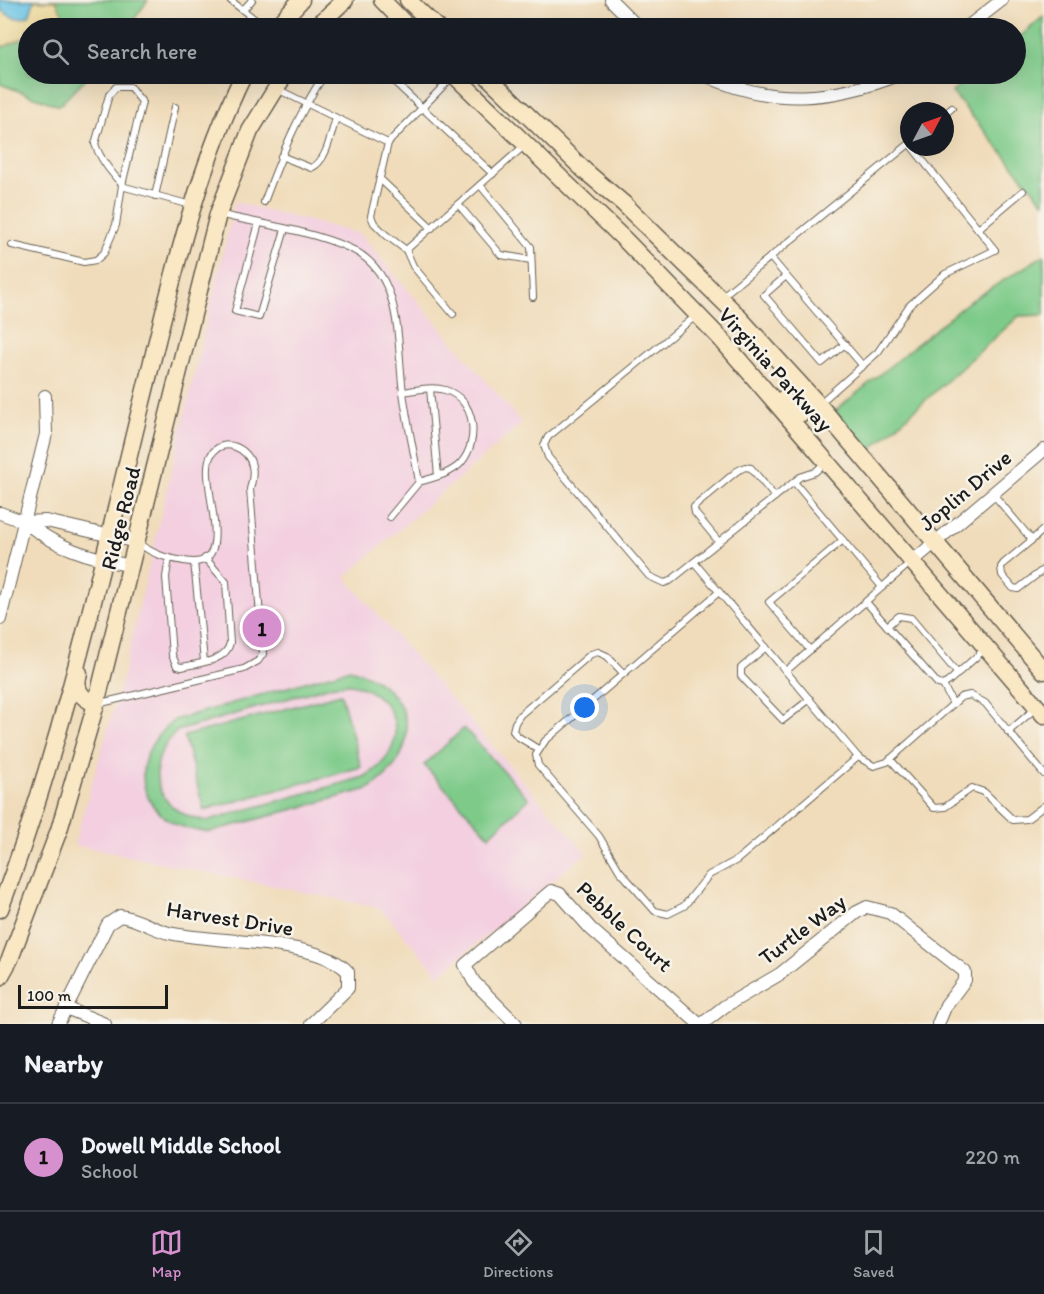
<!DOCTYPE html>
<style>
:root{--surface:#171b24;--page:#20242c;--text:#f1f3f6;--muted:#9ea1a6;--line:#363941;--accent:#d690ce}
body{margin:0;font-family:Itim,sans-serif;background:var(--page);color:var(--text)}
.compass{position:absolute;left:900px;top:102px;width:54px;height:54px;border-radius:50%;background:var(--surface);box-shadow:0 6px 24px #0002;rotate:49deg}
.scale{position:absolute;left:18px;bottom:15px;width:150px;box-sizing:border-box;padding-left:6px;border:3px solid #1c1c1c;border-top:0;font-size:16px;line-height:21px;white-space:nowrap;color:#1c1c1c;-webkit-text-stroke:4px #f7f3e8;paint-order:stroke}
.you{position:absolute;left:585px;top:708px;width:21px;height:21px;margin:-15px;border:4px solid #fff;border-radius:50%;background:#1a73e8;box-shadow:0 0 0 9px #1a73e833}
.badge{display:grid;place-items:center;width:39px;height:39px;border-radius:50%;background:var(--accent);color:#111;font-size:20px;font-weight:700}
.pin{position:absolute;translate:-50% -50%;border:3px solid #fff;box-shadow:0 2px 6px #0006}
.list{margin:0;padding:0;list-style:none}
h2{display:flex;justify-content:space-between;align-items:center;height:78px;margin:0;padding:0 24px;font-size:26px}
h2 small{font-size:20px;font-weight:400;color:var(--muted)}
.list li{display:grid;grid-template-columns:39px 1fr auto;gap:18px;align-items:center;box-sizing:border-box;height:108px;padding:0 24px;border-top:2px solid var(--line)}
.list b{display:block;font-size:22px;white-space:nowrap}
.list p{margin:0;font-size:20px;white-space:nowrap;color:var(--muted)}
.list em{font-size:20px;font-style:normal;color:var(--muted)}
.icon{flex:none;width:33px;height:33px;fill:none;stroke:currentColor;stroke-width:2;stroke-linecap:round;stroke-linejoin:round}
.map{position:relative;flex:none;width:1044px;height:1024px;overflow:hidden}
.search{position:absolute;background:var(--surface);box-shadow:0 6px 24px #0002;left:18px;right:18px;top:18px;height:66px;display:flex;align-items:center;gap:15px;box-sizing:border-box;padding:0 21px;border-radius:33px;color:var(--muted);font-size:22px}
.sheet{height:186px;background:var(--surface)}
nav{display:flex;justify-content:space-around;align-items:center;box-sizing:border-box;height:84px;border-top:2px solid var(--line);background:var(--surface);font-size:16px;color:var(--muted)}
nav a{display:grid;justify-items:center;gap:3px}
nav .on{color:var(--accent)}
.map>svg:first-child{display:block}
</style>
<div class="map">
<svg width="1044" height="1024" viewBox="0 0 1044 1024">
<rect width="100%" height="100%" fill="#f7f3e8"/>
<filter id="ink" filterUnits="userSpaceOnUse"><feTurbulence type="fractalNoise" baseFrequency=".0167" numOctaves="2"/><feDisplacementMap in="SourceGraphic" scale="12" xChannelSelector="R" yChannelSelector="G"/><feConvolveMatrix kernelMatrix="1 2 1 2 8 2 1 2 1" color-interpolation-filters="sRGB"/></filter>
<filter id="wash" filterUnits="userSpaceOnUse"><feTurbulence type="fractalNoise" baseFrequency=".008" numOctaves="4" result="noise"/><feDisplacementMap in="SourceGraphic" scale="24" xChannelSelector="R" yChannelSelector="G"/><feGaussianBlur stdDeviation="1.35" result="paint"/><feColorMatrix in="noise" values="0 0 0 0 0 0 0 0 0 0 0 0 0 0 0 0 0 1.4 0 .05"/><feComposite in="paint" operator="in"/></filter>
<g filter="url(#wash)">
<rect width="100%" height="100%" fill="#f0dcba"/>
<polygon fill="#f3cfe0" points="235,202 360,234 522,423 345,577 586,853 439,975 380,908 74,845 122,680"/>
<g fill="#7dca89" stroke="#4c7352" stroke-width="1.5" fill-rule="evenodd">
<polygon points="0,0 148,0 128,28 28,28 28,74 90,74 59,106 0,84"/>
<polygon points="1044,16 1044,203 952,92 974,74 1016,74 1016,40"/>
<polygon points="1044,255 1044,315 1019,316 868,452 835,411 967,303"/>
<path d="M350,669C416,687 427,754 368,789L210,832C141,829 119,763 174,720ZM351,684C403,696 411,751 364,777L206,821C156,813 140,767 177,731L334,685Z"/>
<polygon points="341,694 361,767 204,810 184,736"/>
<polygon points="464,728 529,799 489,836 424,765"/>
</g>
<polygon fill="#eeda9e" stroke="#857b5d" stroke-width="1.5" points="0,0 56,1 63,15 59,28 28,28 28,36 3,47 0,44"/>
<path fill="#67c3e5" stroke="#427080" stroke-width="1.5" d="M0,0H33L34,2L29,16C16,20 10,18 0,8Z"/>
</g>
<g filter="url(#ink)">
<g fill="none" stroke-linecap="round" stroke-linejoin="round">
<g stroke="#665f53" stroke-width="8">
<g id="lane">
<polyline points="230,0 266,28"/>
<polyline points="243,10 252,0"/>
<polyline points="386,74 493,174"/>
<polyline points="454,75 388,143 371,216 374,223 386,235 406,250 524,146"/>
<polyline points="277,89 388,143"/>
<polyline points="945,114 952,108"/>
<path d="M281,156L311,168C327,162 331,133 336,118"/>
<polyline points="380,179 432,228"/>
<polyline points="480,185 531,247 533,297"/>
<polyline points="155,196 175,107"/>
<path d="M264,202C281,157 298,113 325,74"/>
<polyline points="458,204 501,255 531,260"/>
<path d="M218,214C260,224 307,230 347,247C405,271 396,342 403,392C407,422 414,452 419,482C432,478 451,474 461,463C480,441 476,399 445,390C432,386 416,390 403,392"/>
<polyline points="259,223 235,311 259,317 285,229"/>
<polyline points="978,229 1023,191"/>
<path d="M12,245L84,262L96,260L104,253L116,225L122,185L142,102L130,87H116L109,95L95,144C100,159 114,177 125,187L191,205"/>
<polyline points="406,250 413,266 453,314"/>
<polyline points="770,257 863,366"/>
<polyline points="786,276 764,295 822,363 845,344"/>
<polyline points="720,298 909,144"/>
<polyline points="697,315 548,437 544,445 548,457 649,576 664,583 670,581 800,477 815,472 825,463"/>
<polyline points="430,389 438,476"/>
<polyline points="820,403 878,352 909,306 945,274 995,250 912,147"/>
<polyline points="794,482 882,587"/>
<polyline points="993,494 1032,540 1044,529"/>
<polyline points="390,517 419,482"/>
<polyline points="1032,540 1004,563 1001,567 1002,575 1013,588 1018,589 1044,569"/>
<polyline points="719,542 695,513 694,507 737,471 745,467 751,468 775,497"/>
<path d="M169,558L166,577L172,655L177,666L182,667C198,663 226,662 230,643L226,582L205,558"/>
<polyline points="194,562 204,661"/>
<polyline points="694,562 858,757 874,766 887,762 961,697 970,695 985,703 1044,774"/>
<polyline points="719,592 545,741 536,755 538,765 599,836 619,870 655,911 668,914 684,906 709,875 737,860 858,757"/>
<polyline points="866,602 938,684 943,685 948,682 986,648"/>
<polyline points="887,626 899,616 911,618 958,674"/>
<polyline points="766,647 741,668 741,676 783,720 810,699"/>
<polyline points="810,650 769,602 843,540"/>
<polyline points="786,671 910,563"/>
<polyline points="943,685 953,704"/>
<path d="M97,704L244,669L258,661L263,654L250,489C252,482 254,474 252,466C249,448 223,436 211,455C196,480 243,573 184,561C165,558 153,554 138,543"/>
<polyline points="1008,732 1037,707"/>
<polyline points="538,749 517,736 513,731 515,723 520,715 591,654 598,652 607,656 623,673"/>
<polyline points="890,759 934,808 945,807 972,788 984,792 1013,820 1027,819 1044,806"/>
</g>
</g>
<g stroke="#665f53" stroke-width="14">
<g id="street">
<polyline points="611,0 639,28"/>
<polyline points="966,28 1002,0"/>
<path d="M703,74C770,107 834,101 901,74"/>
<polyline points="0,513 25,522 46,521 137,542"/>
<path d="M25,522C58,549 90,557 131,566"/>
<polyline points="913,561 1044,450"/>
<polyline points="0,619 46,434 45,396"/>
<polyline points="66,1008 105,1024"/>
<path d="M58,1024L108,924L120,916C137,918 152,929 169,933C212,943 320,939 348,972V988L311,1024"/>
<polyline points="516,1024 474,982 465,965 551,891 560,894 591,929 699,1024"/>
<polyline points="702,1024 725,1006 780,974 857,912 867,907 890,913 965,972 965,980 946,1005 938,1024"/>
</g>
</g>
<g stroke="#665f53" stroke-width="19">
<g id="secondary">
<polyline points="382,0 409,28"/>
<polyline points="408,0 437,28"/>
<polyline points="275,28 301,0"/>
<polyline points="315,28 345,0"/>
<polyline points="453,74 626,241 721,339 1044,715"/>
<polyline points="485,74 585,171 624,204 733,311 818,404 1044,671"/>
<polyline points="783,399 795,411 802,413 818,404"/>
<path d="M79,673C74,690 81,698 96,704"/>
<path d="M0,909C62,745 100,573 142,402C170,290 193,178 244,74"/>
<polyline points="0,977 10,959 59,830 96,704 218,214 250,131 285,74"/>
</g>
</g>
<use href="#lane" stroke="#fff" stroke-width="6"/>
<use href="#street" stroke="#fff" stroke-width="12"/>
<use href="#secondary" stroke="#fae7c3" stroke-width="16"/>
</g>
</g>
<g text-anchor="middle" stroke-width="5" stroke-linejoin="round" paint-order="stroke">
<g font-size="22" fill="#1c1c1c" stroke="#f7f3e8">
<text transform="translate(776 369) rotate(48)" y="8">Virginia Parkway</text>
<text transform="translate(965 490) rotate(-40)" y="8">Joplin Drive</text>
<text transform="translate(120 518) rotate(-76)" y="8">Ridge Road</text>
<text transform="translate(230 918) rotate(9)" y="8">Harvest Drive</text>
<text transform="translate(625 926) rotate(43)" y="8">Pebble Court</text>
<text transform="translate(802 929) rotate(-37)" y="8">Turtle Way</text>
</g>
</g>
</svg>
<svg class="compass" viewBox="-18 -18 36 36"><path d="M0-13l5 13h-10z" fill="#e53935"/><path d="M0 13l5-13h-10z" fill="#9ea1a6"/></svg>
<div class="scale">100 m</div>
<div class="you"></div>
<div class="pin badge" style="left:262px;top:628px">1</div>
<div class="search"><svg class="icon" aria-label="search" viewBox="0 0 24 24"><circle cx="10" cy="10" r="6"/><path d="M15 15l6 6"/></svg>Search here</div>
</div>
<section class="sheet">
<h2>Nearby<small></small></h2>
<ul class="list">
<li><span class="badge">1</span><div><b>Dowell Middle School</b><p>School</p></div><em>220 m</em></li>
</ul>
</section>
<nav>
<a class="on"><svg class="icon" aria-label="map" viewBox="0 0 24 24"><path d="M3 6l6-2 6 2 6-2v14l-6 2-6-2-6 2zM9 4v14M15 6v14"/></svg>Map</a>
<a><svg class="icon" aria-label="directions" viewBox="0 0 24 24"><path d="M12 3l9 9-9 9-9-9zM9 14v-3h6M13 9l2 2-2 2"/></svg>Directions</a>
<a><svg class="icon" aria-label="saved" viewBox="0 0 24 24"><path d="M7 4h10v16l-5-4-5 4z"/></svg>Saved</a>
</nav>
